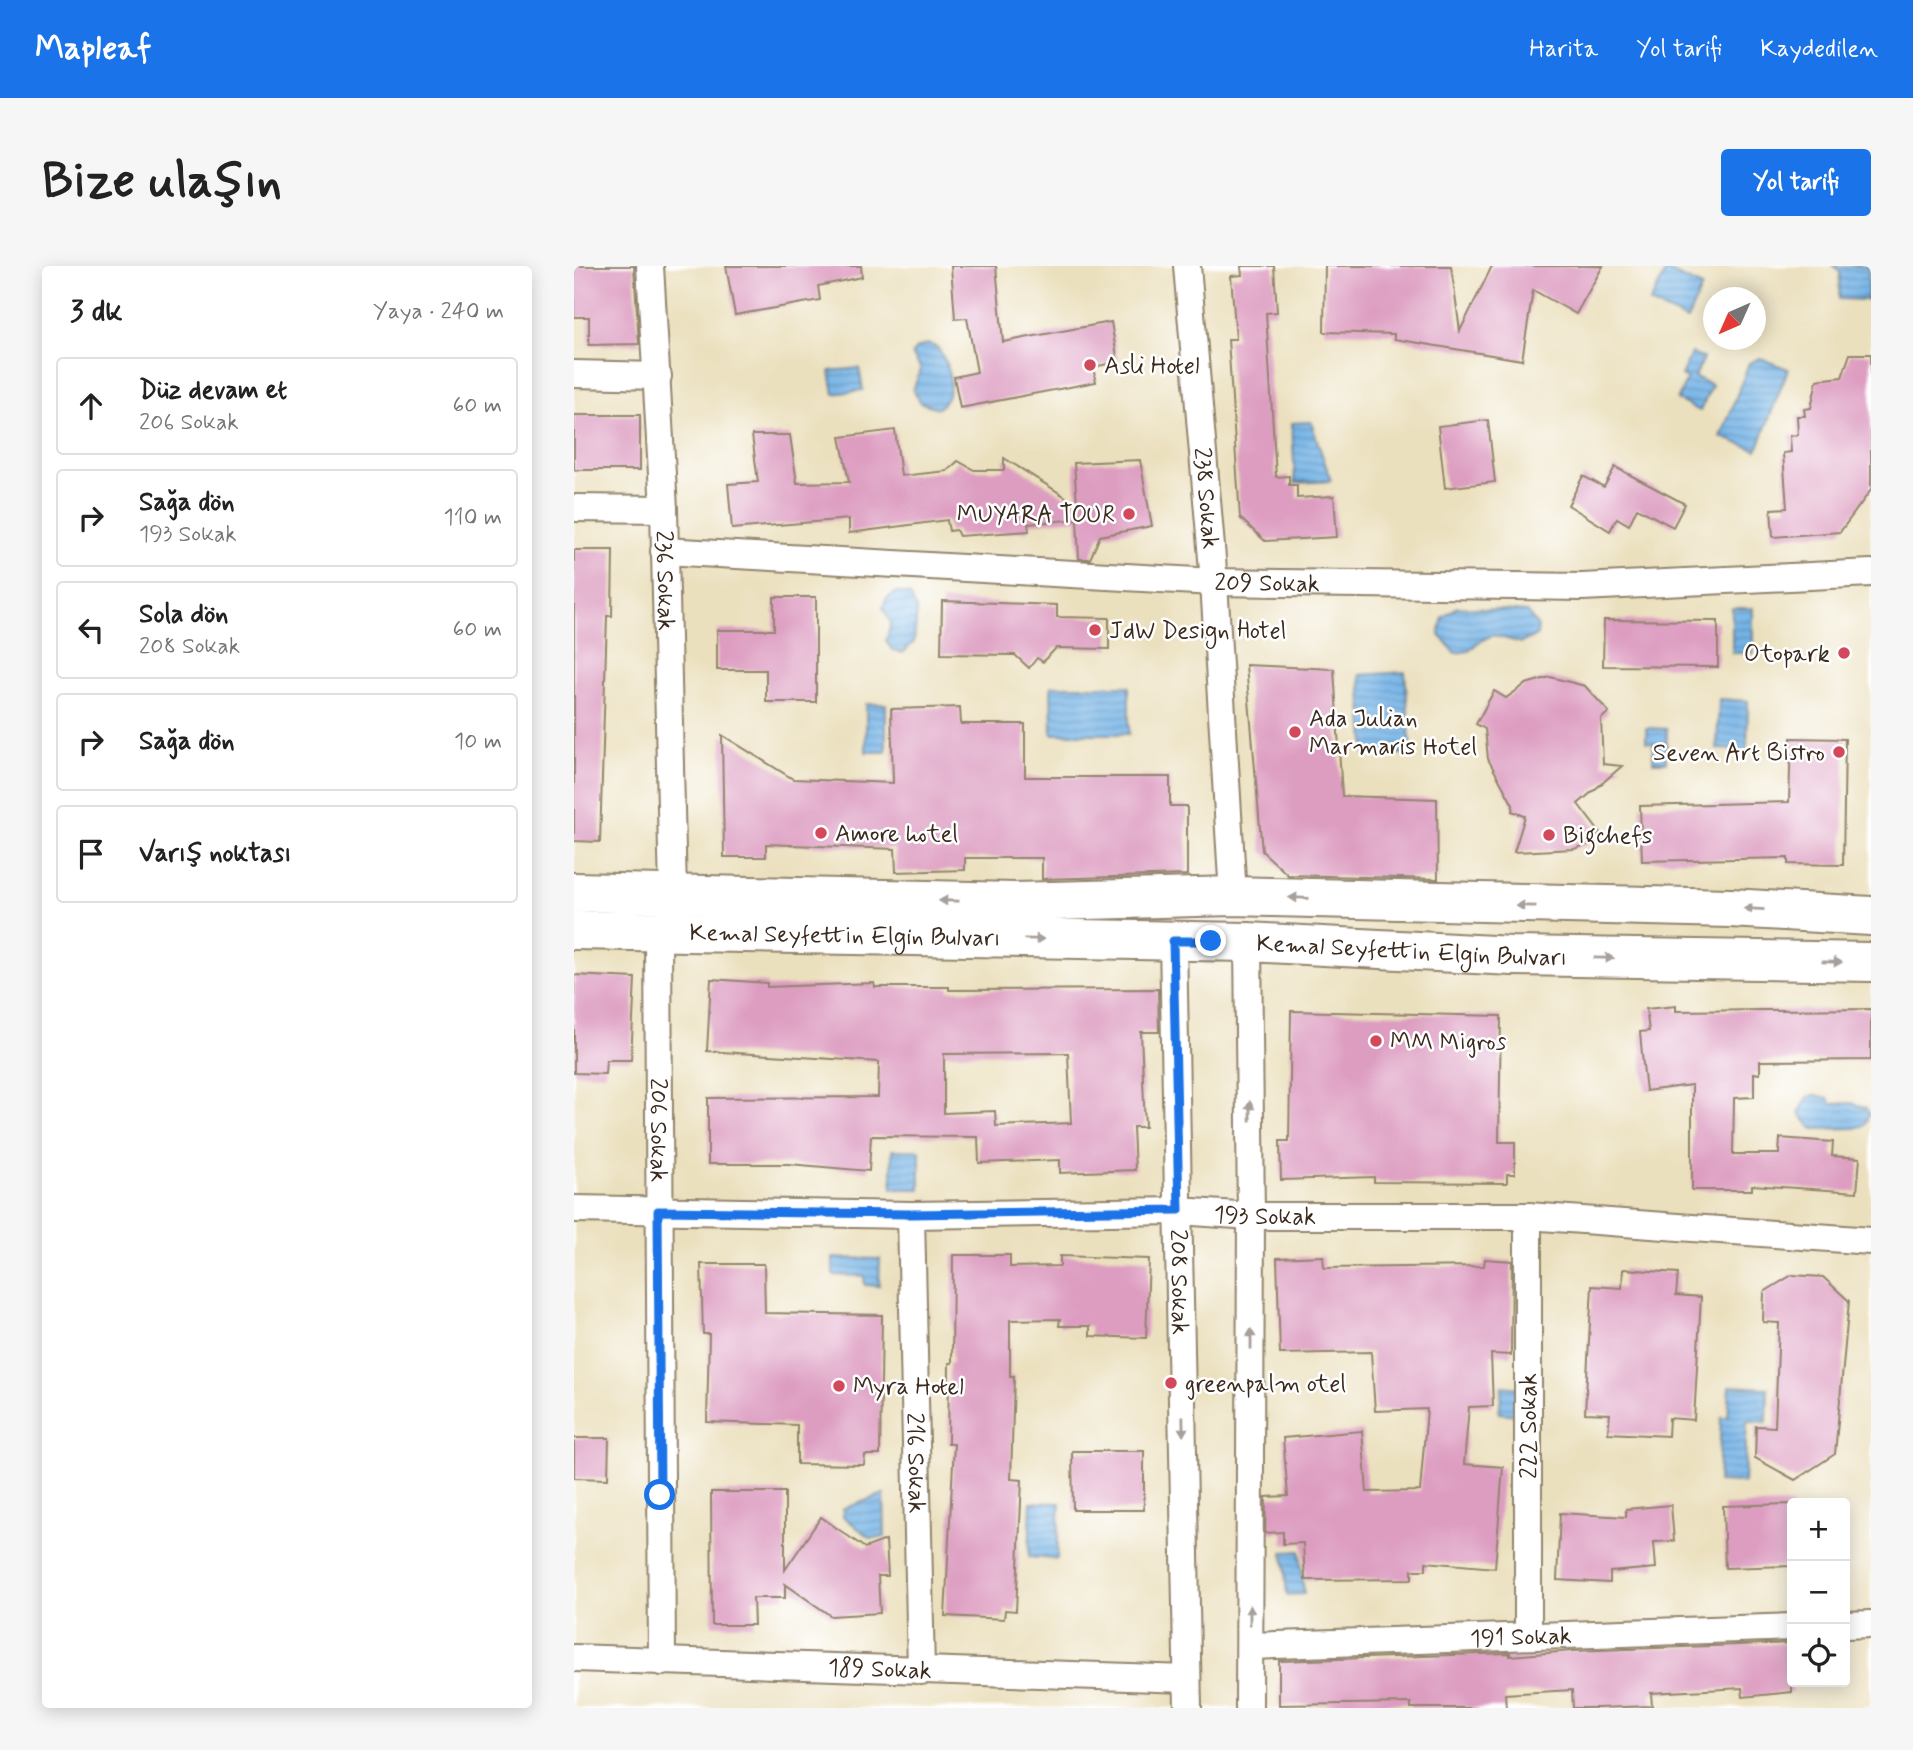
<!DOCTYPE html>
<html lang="tr">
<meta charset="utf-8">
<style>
:root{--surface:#fff;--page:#f6f6f6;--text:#222;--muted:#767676;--line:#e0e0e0;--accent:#1a73e8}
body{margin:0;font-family:Mynerve,sans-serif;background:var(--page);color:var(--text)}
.controls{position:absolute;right:21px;bottom:21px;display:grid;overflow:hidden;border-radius:7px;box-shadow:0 4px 18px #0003}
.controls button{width:63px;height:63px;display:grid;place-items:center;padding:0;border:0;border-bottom:2px solid var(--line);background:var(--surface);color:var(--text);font:35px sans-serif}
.compass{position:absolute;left:1129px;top:21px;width:63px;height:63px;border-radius:50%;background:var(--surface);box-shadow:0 4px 18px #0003;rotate:225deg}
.stop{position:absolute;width:21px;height:21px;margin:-16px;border:5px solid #1a73e8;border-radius:50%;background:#fff}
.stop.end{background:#1a73e8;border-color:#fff;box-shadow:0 2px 7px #0008}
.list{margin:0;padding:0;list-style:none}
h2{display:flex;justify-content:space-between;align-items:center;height:91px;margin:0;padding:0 28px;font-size:30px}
h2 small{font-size:23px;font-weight:400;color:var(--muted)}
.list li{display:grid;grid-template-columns:46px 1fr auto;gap:21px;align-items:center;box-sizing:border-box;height:98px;margin:0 14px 14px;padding:0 14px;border:2px solid var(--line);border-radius:7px}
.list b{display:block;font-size:26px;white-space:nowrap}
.list p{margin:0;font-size:23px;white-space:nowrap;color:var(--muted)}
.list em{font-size:23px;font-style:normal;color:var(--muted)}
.icon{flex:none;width:38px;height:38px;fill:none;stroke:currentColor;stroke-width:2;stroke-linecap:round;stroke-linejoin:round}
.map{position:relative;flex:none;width:1297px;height:1442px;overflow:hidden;border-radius:7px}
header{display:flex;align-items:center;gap:42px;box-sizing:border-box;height:98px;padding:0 35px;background:var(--accent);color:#fff}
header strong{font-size:33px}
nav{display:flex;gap:38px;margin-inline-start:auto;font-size:24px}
.intro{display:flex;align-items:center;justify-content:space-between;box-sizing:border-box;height:168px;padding:0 42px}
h1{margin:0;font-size:49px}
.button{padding:18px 32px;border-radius:7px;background:var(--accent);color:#fff;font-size:24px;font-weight:700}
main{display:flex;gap:42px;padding:0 42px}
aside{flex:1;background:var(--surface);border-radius:7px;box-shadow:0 4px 18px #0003}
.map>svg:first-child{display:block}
</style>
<header>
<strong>Mapleaf</strong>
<nav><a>Harita</a><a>Yol tarifi</a><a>Kaydedilen</a></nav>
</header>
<div class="intro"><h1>Bize ulaşın</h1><a class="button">Yol tarifi</a></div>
<main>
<aside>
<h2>3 dk<small>Yaya · 240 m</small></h2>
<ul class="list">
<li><svg class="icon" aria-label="ahead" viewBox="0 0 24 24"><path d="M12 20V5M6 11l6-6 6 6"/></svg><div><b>Düz devam et</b><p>206 Sokak</p></div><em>60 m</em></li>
<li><svg class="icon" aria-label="right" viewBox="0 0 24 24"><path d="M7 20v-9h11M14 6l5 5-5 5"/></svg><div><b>Sağa dön</b><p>193 Sokak</p></div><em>110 m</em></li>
<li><svg class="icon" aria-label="left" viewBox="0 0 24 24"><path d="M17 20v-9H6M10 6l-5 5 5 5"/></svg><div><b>Sola dön</b><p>208 Sokak</p></div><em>60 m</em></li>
<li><svg class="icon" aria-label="right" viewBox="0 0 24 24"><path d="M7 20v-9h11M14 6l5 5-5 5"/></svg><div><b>Sağa dön</b></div><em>10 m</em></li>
<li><svg class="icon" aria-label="arrive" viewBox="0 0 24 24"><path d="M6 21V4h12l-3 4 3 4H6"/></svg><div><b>Varış noktası</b></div></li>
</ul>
</aside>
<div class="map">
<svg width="1297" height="1442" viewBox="0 0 1297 1442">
<defs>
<pattern id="water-rules" width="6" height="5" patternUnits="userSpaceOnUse" patternTransform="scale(1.75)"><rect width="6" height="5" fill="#73b3e7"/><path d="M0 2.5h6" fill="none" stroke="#6092bb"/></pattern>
</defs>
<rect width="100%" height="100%" fill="#fff"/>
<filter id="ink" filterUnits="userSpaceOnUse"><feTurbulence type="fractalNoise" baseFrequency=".0143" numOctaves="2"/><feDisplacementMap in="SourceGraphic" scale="14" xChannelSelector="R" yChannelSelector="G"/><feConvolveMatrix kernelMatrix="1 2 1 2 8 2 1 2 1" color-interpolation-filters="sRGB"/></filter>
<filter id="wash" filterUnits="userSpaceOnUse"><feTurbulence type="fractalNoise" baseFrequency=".00686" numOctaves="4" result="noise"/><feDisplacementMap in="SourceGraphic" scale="28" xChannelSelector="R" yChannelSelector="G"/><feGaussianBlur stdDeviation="1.57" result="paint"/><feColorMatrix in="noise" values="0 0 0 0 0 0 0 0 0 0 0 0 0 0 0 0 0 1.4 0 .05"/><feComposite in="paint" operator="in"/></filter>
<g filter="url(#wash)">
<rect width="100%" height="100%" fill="#ebe0be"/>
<g fill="url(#water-rules)" stroke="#576e82" stroke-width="2">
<polygon points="1259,0 1295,0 1293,34 1265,33 1266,5"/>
<polygon points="1092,4 1128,21 1113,54 1076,37"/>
<path d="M354,78L363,81C376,98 384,128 364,142L347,137L339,124L347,103L338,88L342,82Z"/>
<polygon points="1117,87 1129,92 1121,111 1138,119 1126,145 1103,134 1113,113 1107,110"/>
<polygon points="1186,92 1214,103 1183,184 1147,171 1175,97"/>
<polygon points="285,102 289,124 260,128 256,105"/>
<polygon points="737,156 757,215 721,217 718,157"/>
<polygon points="323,326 336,329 343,344 340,376 329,387 318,384 312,375 317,357 309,342 312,333"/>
<polygon points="883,341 953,346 964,361 963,369 947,377 918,369 903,377 895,385 881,387 865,368 869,351"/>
<rect x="1158" y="342" width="21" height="45"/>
<polygon points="831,406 837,487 792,490 786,409"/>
<polygon points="477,420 555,420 555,468 478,468"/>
<polygon points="1145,433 1174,435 1173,484 1143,483"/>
<rect x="292" y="438" width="20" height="48"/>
<polygon points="1072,462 1093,463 1092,496 1079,496 1079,477 1072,476"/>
<polygon points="1242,829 1254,832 1257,838 1278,837 1292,842 1295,848 1291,859 1281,862 1239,863 1225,847 1234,831"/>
<rect x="318" y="884" width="28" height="39"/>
<polygon points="259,992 306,993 305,1020 291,1019 290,1010 259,1009"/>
<polygon points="928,1120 947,1122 944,1149 925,1147"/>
<polygon points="1156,1120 1194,1122 1193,1156 1173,1155 1170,1217 1144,1216 1147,1151 1154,1151"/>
<polygon points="310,1228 311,1271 296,1272 269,1250 269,1243"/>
<polygon points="457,1236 486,1237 483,1293 455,1291"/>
<polygon points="726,1285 730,1328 713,1329 709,1286"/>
</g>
<g id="blocks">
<g fill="#dd9dc1" fill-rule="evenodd">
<polygon points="0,0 60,0 65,78 15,79 15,51 0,51"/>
<polygon points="152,0 287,0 288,11 244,20 246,34 161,49"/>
<polygon points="377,0 422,0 429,76 537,56 544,96 519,101 522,116 386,142 380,111 403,106 393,52 381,53"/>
<polygon points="667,0 700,0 703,46 692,47 702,211 715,210 715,219 723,219 723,232 760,230 763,271 691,275 666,252 654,73 662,73 657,10 668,9"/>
<polygon points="751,0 877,0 886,65 918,0 1029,0 1002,48 959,24 948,94 820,73 820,68 750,66"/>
<polygon points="1276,88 1297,88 1297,224 1266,266 1199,271 1197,243 1213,242 1209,187 1217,186 1216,170 1224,169 1223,150 1231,150 1230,143 1237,142 1243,114 1268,111"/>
<rect x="0" y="149" width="66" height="55"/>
<polygon points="914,154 921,216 871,222 864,160"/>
<polygon points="321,164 327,210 373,205 384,195 400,204 430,204 430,192 503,238 500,197 566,194 578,260 526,270 516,293 505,293 503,253 454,258 455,265 385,270 382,264 375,265 373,254 275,267 275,253 158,263 154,218 184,216 178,169 216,169 223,217 275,216 266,171"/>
<polygon points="1041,201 1111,238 1099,261 1063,242 1055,259 1043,252 1036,265 994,239 1009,210 1030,221"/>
<polygon points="0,284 39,284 38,350 33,350 26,576 0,575"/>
<polygon points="200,331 242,331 242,436 192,436 192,404 143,404 143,364 200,364"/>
<polygon points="368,335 483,339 483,351 535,352 535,383 482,382 469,396 463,392 455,402 441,389 367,388"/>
<polygon points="1030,354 1144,355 1144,401 1029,400"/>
<polygon points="672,399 760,403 768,530 863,533 864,613 714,609 688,585"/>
<polygon points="976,411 1011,420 1035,446 1027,453 1029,498 1048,500 1004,538 1026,567 1016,578 1000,583 940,586 951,550 938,545 939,539 914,493 911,463 902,458 920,425 932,432 952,418"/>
<polygon points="386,441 387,458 451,458 451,511 596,511 596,540 613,540 613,609 468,613 468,592 391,592 391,604 322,606 321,583 192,578 192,591 150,591 148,469 219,513 319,517 317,443"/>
<polygon points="1217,472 1271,473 1269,599 1214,598 1214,592 1068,595 1066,540 1215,536"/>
<polygon points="0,709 61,712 57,794 32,794 31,808 0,807"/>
<path d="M137,713L193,717V721L300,717L301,721H375V724L584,723L585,766H567L571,861H559L561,904L486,907V894L405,897L404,871L297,870L295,905L215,898H134V832L304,831L305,796L133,785ZM494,787L497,857L422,860L421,845L370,847V788Z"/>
<polygon points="1102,740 1102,745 1297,743 1297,794 1186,795 1186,808 1180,807 1180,831 1160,832 1159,888 1205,888 1206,872 1259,876 1258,890 1286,892 1283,926 1178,919 1178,924 1118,924 1118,819 1072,825 1069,799 1066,766 1075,765 1072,743"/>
<polygon points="717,745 927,750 925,876 941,876 941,908 933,908 933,917 800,916 800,911 707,914 706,875 715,875"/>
<polygon points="379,989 436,989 436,1001 486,1000 486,990 575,993 572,1072 516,1070 516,1060 485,1060 486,1053 436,1054 436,1110 440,1110 437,1213 448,1214 442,1345 431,1344 430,1353 371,1350 380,1178 374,1178 375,1097 378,1097"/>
<polygon points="749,990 750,1002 910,1000 911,993 938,995 937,1089 917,1088 919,1140 895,1141 890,1198 929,1201 921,1302 852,1296 852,1304 838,1304 838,1313 731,1314 729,1277 709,1278 709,1266 691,1267 692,1231 714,1230 709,1172 788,1165 793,1226 846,1225 853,1143 801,1145 797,1086 706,1088 703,992"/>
<polygon points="127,998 190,998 191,1047 308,1049 306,1189 291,1189 290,1199 223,1198 223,1159 133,1156 135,1068 129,1068"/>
<polygon points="1049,1003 1104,1007 1102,1029 1127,1031 1120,1154 1095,1152 1094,1170 1034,1167 1036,1148 1011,1147 1018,1020 1048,1022"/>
<polygon points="1218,1009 1249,1011 1275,1035 1261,1188 1221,1214 1181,1192 1182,1160 1201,1161 1205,1057 1189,1056 1190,1026"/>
<polygon points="0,1172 35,1172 34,1213 0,1212"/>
<polygon points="498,1185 570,1185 570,1244 499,1244"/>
<polygon points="137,1226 211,1226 211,1304 247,1251 291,1282 312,1274 314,1310 304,1310 306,1347 257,1350 211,1318 211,1332 179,1332 180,1359 138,1359"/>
<polygon points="1218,1238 1218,1300 1151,1302 1149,1240"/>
<polygon points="1097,1239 1100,1275 1080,1276 1082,1302 1036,1306 1036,1317 983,1314 986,1247 1052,1251 1052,1243"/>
<polygon points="1218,1377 1218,1426 1169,1431 1168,1422 1077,1427 1078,1440 1023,1442 999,1442 998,1424 931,1428 932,1442 837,1442 837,1437 705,1439 705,1395 936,1387 936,1390 997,1385"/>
</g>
</g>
</g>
<g filter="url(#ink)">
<use href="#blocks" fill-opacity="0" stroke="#93856e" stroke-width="2"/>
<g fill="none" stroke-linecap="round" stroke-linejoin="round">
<g stroke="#93856e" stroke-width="30">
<g id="minor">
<path id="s1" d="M76,0L90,243L99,628"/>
<path id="s2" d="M613,0L640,316L659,630"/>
<polyline points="0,108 84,110"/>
<polyline points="0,242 90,243"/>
<path id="s3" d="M90,285L640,316L1008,321L1297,307"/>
<path id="s4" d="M84,666L88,1396"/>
<path id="s5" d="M599,675L614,1442"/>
<polyline points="674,676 677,950 675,1442"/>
<path id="s6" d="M0,943L337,949L605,945L677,950H954L1297,975"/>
<path id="s7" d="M337,949L347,1405"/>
<polyline points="954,950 954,1370"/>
<polyline points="1271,1359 1297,1358"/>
<path id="s8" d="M676,1380L1218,1361"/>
<path id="s9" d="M0,1392L613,1413"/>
</g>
</g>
<g stroke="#93856e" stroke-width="42">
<g id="secondary">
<polyline points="0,626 441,636 659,630 1156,642 1297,650"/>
<path id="s10" d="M0,664L674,676L938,690L1297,696"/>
</g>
</g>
<use href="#minor" stroke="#fff" stroke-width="26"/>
<use href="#secondary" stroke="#fff" stroke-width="38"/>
</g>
<defs><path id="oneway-solid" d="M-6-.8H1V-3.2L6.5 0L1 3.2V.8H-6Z" transform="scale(1.75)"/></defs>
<g fill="#a79f9a">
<use href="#oneway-solid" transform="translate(725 632) rotate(-178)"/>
<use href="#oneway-solid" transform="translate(375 635) rotate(-179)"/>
<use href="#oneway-solid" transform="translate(952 640) rotate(-179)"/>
<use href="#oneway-solid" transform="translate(1180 643) rotate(-177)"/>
<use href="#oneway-solid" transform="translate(460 673) rotate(1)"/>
<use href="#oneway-solid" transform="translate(1030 692) rotate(1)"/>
<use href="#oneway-solid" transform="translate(1258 696) rotate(1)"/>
<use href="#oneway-solid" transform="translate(676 845) rotate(-91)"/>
<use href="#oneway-solid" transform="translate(677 1073) rotate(-90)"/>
<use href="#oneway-solid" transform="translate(609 1160) rotate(89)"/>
<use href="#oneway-solid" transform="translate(676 1349) rotate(-90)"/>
</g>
</g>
<g fill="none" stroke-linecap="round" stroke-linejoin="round" filter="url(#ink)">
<polyline stroke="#1a73e8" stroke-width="9" points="86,1229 84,945 337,948 605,944 599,675 637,675"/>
</g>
<g fill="#d1495b" stroke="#fff" stroke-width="2.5">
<circle cx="516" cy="99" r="7"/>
<circle cx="555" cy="248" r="7"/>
<circle cx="521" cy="364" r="7"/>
<circle cx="1270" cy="387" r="7"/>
<circle cx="721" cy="466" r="7"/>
<circle cx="1265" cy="486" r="7"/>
<circle cx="247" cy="567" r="7"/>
<circle cx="975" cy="569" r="7"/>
<circle cx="802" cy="775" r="7"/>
<circle cx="597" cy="1117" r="7"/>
<circle cx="265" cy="1120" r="7"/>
</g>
<g text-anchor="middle" stroke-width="5" stroke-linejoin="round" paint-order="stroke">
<g font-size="24" fill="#3b2a1e" stroke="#fff" text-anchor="start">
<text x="530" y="107">Asli Hotel</text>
<text x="541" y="256" text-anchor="end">MUYARA TOUR</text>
<text x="535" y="372">JdW Design Hotel</text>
<text x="1256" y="395" text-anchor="end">Otopark</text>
<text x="735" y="460">Ada Julian<tspan x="735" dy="28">Marmaris Hotel</tspan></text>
<text x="1251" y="494" text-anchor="end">Seven Art Bistro</text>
<text x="261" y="575">Amore hotel</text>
<text x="989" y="577">Bigchefs</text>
<text x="816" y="783">MM Migros</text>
<text x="611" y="1125">greenpalm otel</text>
<text x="279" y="1128">Myra Hotel</text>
</g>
<g font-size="24" fill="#3b2a1e" stroke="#fff">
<text dy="8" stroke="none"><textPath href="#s2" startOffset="233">238 Sokak</textPath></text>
<text dy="8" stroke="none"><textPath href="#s1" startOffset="315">236 Sokak</textPath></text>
<text dy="8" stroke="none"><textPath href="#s3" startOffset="604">209 Sokak</textPath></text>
<text dy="8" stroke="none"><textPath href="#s10" startOffset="271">Kemal Seyfettin Elgin Bulvarı</textPath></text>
<text dy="8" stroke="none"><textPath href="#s10" startOffset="838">Kemal Seyfettin Elgin Bulvarı</textPath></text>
<text dy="8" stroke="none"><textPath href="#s4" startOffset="198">206 Sokak</textPath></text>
<text dy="8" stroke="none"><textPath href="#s6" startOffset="691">193 Sokak</textPath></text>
<text dy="8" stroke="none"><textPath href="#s5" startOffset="341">208 Sokak</textPath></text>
<text transform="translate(954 1160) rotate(-90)" y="8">222 Sokak</text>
<text dy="8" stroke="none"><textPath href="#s7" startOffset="248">216 Sokak</textPath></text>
<text dy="8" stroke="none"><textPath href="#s8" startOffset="271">191 Sokak</textPath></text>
<text dy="8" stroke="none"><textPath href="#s9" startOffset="306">189 Sokak</textPath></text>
</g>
</g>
</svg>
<div class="controls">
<button>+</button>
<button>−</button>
<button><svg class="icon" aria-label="locate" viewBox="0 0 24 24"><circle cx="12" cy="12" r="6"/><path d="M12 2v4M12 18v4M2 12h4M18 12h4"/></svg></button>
</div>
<svg class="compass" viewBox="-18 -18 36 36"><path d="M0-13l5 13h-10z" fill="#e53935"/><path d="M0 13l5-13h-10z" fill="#767676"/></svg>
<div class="stop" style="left:86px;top:1229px"></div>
<div class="stop end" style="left:637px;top:675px"></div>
</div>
</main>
